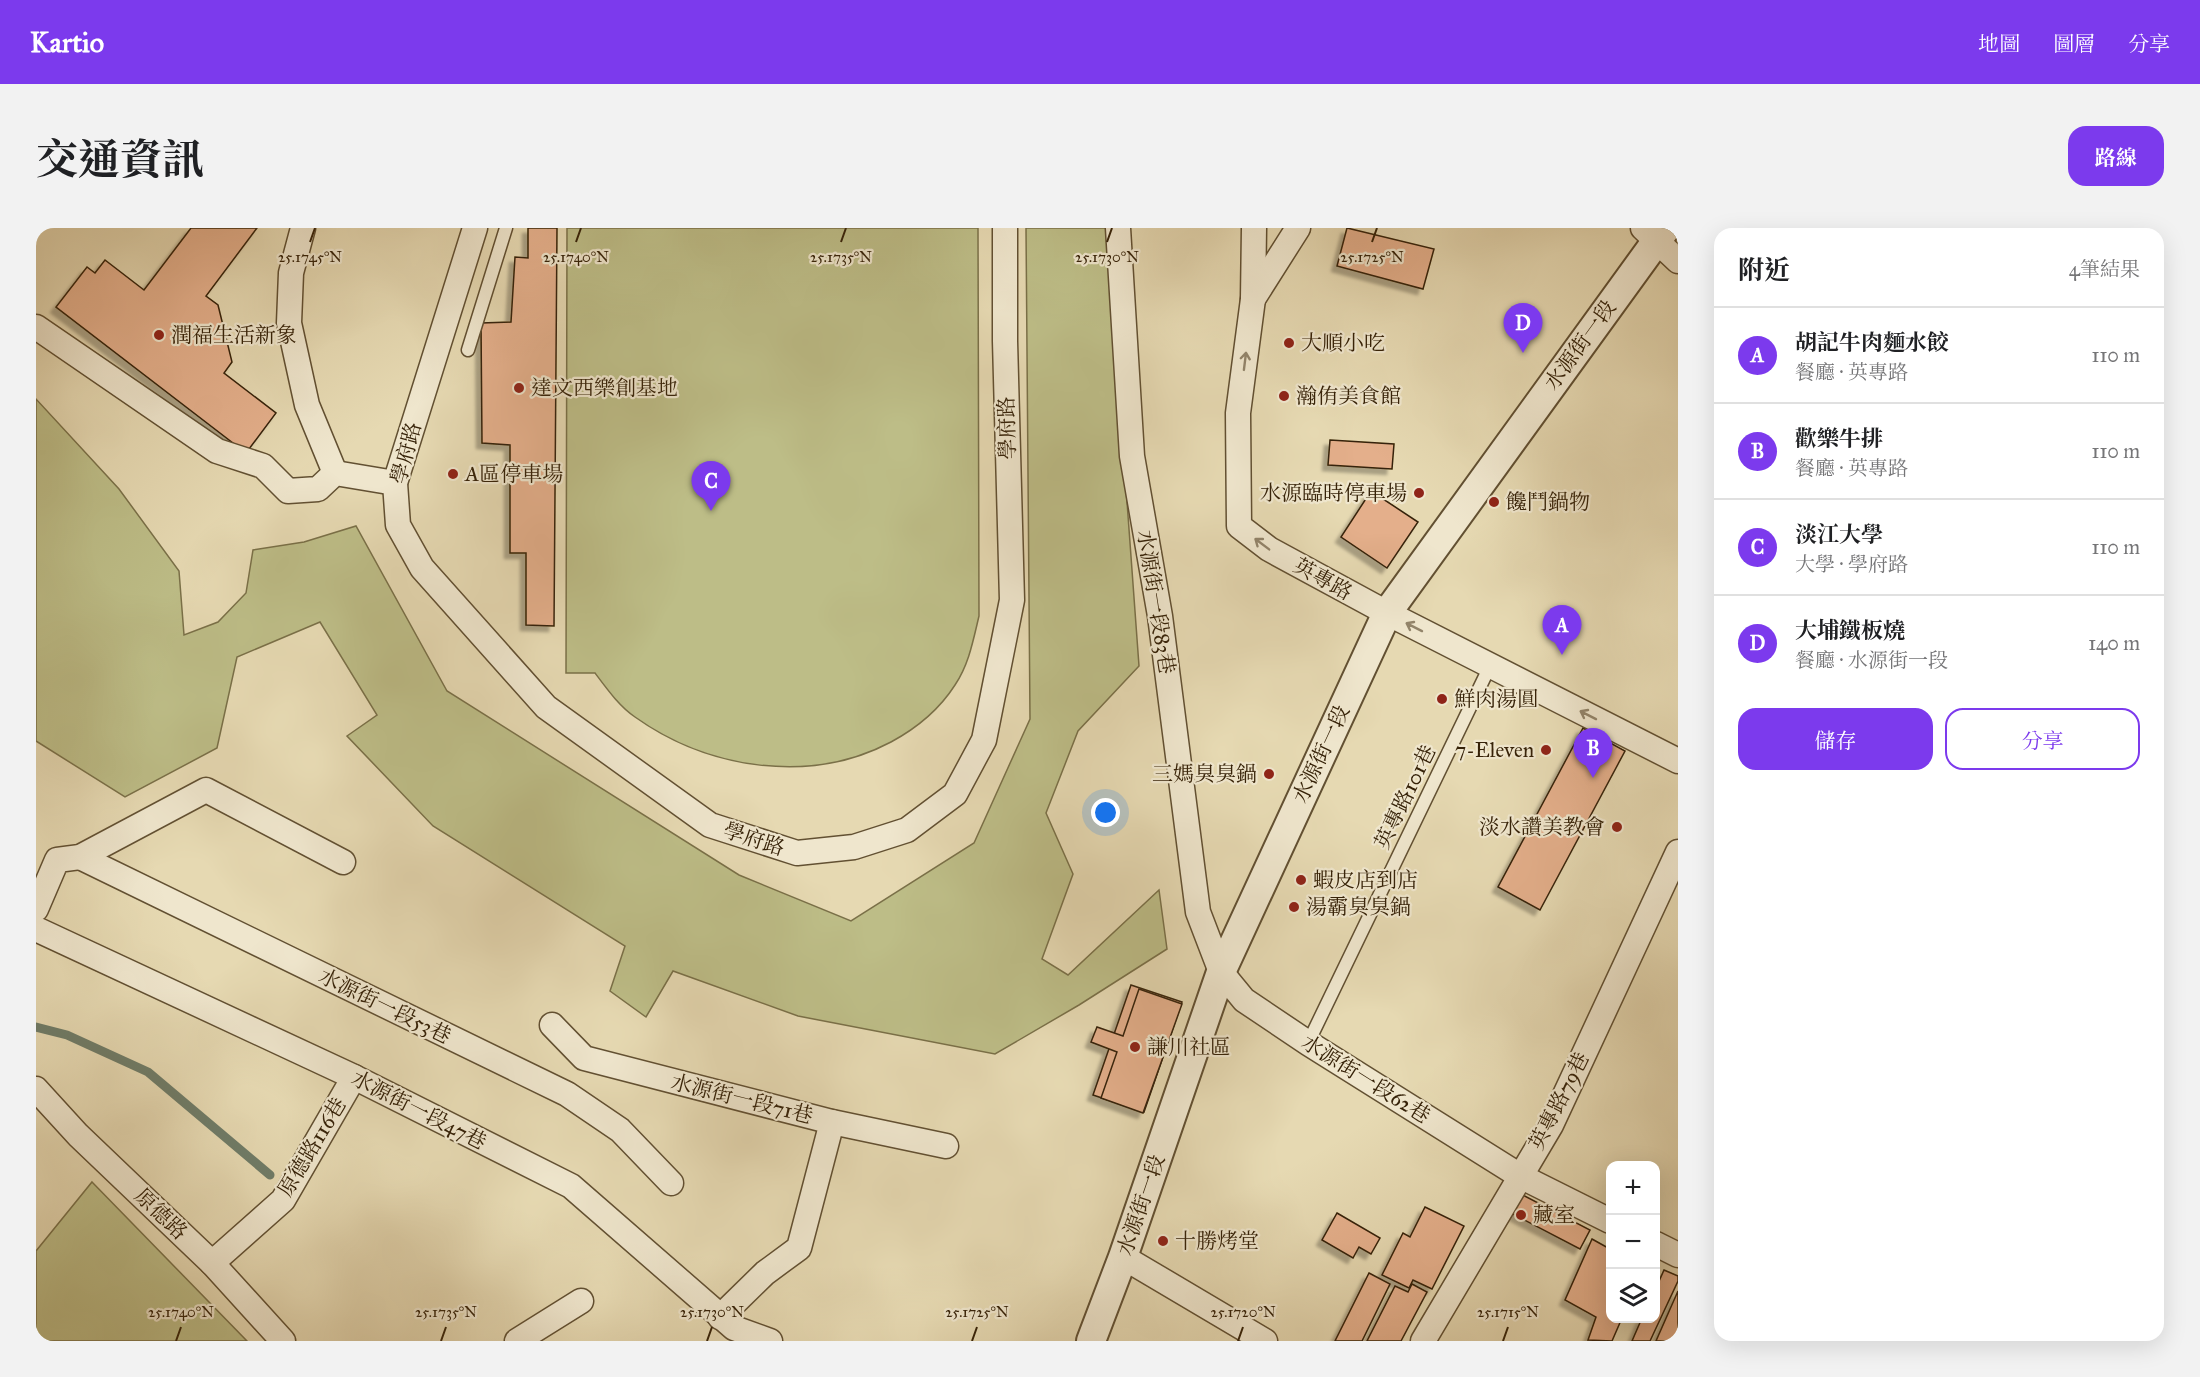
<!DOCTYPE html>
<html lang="zh-TW">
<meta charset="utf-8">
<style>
:root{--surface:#fff;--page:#f2f2f2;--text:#202124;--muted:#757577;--line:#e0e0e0;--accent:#7c3aed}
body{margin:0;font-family:"IM FELL Great Primer","Noto Serif TC",serif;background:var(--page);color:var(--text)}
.controls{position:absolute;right:18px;bottom:18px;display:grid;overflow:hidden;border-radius:12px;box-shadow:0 6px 24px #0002}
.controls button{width:54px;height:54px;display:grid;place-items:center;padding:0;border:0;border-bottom:2px solid var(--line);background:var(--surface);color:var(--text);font:30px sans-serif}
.you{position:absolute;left:1070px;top:585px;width:21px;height:21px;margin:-15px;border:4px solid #fff;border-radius:50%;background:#1a73e8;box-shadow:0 0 0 9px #1a73e833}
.badge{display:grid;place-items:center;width:39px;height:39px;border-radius:50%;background:var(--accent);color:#fff;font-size:20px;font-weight:700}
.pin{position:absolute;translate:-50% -50px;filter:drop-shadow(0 2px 3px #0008)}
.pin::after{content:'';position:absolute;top:32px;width:21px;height:18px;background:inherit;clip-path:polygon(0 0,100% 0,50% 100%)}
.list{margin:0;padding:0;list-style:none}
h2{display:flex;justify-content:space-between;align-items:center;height:78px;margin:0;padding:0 24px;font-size:26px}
h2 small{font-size:20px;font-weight:400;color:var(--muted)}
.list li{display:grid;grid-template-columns:39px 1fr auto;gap:18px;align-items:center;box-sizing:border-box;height:96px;padding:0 24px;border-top:2px solid var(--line)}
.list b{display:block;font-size:22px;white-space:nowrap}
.list p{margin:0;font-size:20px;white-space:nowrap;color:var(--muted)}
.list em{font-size:20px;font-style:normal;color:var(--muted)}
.actions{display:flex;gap:12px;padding:18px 24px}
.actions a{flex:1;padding:14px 0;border:2px solid var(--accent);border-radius:18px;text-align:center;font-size:21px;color:var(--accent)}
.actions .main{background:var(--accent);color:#fff}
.icon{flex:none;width:33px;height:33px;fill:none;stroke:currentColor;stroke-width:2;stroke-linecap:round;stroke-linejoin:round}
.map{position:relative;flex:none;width:1642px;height:1113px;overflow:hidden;border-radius:18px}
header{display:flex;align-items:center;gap:36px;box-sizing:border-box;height:84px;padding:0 30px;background:var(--accent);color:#fff}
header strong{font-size:28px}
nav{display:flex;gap:33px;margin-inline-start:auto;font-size:21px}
.intro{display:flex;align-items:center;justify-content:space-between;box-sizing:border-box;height:144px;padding:0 36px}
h1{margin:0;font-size:42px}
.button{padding:15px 27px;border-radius:18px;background:var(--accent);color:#fff;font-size:21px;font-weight:700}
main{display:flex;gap:36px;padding:0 36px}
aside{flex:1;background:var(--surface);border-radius:18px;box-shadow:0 6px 24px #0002}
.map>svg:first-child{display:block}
</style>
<header>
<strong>Kartio</strong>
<nav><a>地圖</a><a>圖層</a><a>分享</a></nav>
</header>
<div class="intro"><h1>交通資訊</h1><a class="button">路線</a></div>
<main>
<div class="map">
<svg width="1642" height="1113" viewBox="0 0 1642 1113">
<defs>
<filter id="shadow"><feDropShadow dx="-5.5" dy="5.5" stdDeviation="1.5" flood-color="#0004"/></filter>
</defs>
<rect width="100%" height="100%" fill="#e6d9b2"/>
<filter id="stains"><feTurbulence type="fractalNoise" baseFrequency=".00333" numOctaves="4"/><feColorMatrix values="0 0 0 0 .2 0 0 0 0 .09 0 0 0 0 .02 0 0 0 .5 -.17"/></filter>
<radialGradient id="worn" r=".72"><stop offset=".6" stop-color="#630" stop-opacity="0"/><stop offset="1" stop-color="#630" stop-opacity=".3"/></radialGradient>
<g fill="#bdbd87" stroke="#7a7048" stroke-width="1.5">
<path d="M531,0H942L943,388C937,413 933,436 919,457C903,482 881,500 855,514C774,557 672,541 599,489C583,478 571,461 559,445H530Z"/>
<polygon points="990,0 1071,0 1103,438 1042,503 1010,585 1037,646 1006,731 1032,747 1123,662 1131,721 1043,777 959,826 762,788 637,743 610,789 574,763 589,718 397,598 311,508 341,487 284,394 201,429 181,520 89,569 0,513 0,171 83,261 143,343 148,407 182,394 210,365 217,322 268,314 320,298 411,463 703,647 815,693 938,615 994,491"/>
<polygon points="56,954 211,1113 0,1113 0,1023"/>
</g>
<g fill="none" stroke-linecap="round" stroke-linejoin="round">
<polyline stroke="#707d69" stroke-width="9" points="0,799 31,807 112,844 234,947"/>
</g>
<g fill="#e4af8b" stroke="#362208" stroke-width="1.5" filter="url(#shadow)">
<polygon points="155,0 221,0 170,68 182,77 196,134 188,145 240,185 210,225 20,79 51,39 59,45 69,32 108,62"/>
<polygon points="492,0 521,0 518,398 490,397 490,325 474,325 474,217 446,215 445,95 475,94 479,29 492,30"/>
<polygon points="1311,0 1398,21 1387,61 1301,38"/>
<polygon points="1294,212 1358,216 1356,241 1292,237"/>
<polygon points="1335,263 1382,294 1351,340 1305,309"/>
<polygon points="1547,500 1589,523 1504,682 1462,659"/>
<polygon points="1095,757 1146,774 1108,884 1057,867"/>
<polygon points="1103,761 1146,776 1107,885 1065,870 1081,824 1055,814 1061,799 1087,808"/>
<polygon points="1485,966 1554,1002 1544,1021 1475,985"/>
<polygon points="1389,979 1428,998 1396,1061 1377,1052 1373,1060 1346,1047 1367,1005 1374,1009"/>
<polygon points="1301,985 1344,1010 1335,1026 1323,1019 1317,1030 1286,1012"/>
<polygon points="1556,1011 1574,1021 1574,1090 1586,1090 1576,1113 1552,1112 1560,1089 1529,1072"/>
<polygon points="1628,1042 1642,1048 1642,1053 1614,1113 1596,1113 1606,1090 1620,1090 1620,1060"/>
<polygon points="1333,1045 1354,1056 1326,1113 1299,1113"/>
<polygon points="1376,1056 1391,1064 1365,1113 1331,1113 1359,1058 1372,1064"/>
<polygon points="1642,1063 1642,1113 1620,1113"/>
</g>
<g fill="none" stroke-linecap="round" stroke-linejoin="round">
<g stroke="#625032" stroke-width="15">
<g id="service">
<polyline points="432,122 470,0"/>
<polyline points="1272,815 1454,438"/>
</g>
</g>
<g stroke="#625032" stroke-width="27">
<g id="minor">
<polyline points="267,0 255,45 253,95 271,177 299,245"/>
<polyline points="439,0 359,255 362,297 386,340 510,479 674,597 761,625 818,619 871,602 919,566 948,512 976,372 969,113 969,0"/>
<polyline points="1082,0 1096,228 1124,388 1162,684 1185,744 1208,772 1272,815 1484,948 1574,993"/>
<polyline points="1218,0 1217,71 1202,185 1203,298 1233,321 1351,385 1642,533"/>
<polyline points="1607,0 1642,33"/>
<polyline points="1217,71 1262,0"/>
<polyline points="0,99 181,223 227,238 252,263 282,261 299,245 359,255"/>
<polyline points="44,629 531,866 584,902 635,955"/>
<polyline points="0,681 21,632 44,629 170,562 307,634"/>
<polyline points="0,701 318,849 535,958 698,1100 734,1113"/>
<polyline points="516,797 548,830 796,894 910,918"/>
<polyline points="0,861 42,907 176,1035 247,1113"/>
<polyline points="1620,1016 1642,1027"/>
<polyline points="1087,1029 1229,1113"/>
<polyline points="176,1035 247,972 318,849"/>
<polyline points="684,1089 729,1045 763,1020 796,894"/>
<polyline points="481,1113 545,1073"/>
<polyline points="1387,1113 1515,897 1642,624"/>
</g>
</g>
<g stroke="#625032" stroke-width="32">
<polyline id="tertiary" points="1055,1113 1087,1029 1185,744 1351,385 1630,0"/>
</g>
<use href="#service" stroke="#efe6cd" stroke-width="12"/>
<use href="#minor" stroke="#efe6cd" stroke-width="24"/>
<use href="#tertiary" stroke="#efe6cd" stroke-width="28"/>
</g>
<defs><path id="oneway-shaft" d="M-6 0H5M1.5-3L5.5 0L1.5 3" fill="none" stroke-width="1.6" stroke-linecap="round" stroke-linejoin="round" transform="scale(1.5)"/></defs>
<g stroke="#92846a">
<use href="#oneway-shaft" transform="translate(1209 133) rotate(-83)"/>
<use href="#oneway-shaft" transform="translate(1226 316) rotate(-143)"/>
<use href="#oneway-shaft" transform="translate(1378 399) rotate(-153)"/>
<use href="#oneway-shaft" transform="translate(1552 487) rotate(-153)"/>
</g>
<path fill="none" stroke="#362208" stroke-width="2" d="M274,14L279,0M540,14L545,0M805,14L810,0M1071,14L1076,0M1336,14L1341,0M140,1113L145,1099M405,1113L410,1099M671,1113L676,1099M936,1113L941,1099M1202,1113L1207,1099M1467,1113L1472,1099"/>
<g fill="#8f2418" stroke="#efe6cd" stroke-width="2">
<circle cx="123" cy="107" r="6"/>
<circle cx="1253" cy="115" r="6"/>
<circle cx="483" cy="160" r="6"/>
<circle cx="1248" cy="168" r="6"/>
<circle cx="417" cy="246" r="6"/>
<circle cx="1383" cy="265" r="6"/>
<circle cx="1458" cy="274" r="6"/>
<circle cx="1406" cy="471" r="6"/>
<circle cx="1510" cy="522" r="6"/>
<circle cx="1233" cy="546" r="6"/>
<circle cx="1581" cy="599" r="6"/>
<circle cx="1265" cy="652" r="6"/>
<circle cx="1258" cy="679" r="6"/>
<circle cx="1099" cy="819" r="6"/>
<circle cx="1485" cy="987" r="6"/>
<circle cx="1127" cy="1013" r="6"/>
</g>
<g text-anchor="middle" stroke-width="4.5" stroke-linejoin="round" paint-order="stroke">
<g font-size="21" fill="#362208" stroke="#efe6cd" text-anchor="start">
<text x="135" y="114">潤福生活新象</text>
<text x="1265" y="122">大順小吃</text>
<text x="495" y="167">達文西樂創基地</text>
<text x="1260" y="175">瀚侑美食館</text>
<text x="429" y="253">A區停車場</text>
<text x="1371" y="272" text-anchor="end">水源臨時停車場</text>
<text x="1470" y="281">饞鬥鍋物</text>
<text x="1418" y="478">鮮肉湯圓</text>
<text x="1498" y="529" text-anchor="end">7-Eleven</text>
<text x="1221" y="553" text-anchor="end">三媽臭臭鍋</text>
<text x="1569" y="606" text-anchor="end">淡水讚美教會</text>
<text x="1277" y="659">蝦皮店到店</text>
<text x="1270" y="686">湯霸臭臭鍋</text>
<text x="1111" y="826">謙川社區</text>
<text x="1497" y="994">藏室</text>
<text x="1139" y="1020">十勝烤堂</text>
</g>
<g font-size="21" fill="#362208" stroke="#efe6cd">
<text transform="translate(1544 117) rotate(-54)" y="7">水源街一段</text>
<text transform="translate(971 200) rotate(-92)" y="7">學府路</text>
<text transform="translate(370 225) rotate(-75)" y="7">學府路</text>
<text transform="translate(1287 351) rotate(29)" y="7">英專路</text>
<text transform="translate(1120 374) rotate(81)" y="7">水源街一段83巷</text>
<text transform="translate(1285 526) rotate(-65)" y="7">水源街一段</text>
<text transform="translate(1369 569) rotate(-64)" y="7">英專路101巷</text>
<text transform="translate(718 611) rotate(18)" y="7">學府路</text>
<text transform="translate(349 778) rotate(26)" y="7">水源街一段53巷</text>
<text transform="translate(1330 851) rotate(32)" y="7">水源街一段62巷</text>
<text transform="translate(706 871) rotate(14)" y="7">水源街一段71巷</text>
<text transform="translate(1523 873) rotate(-63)" y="7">英專路79巷</text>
<text transform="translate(383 882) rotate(27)" y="7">水源街一段47巷</text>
<text transform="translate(276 919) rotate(-59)" y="7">原德路116巷</text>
<text transform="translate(1105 977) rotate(-71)" y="7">水源街一段</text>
<text transform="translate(125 986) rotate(44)" y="7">原德路</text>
</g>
</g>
<g font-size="15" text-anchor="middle" fill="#362208" stroke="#efe6cd" stroke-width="4.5" stroke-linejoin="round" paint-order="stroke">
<text x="274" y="34">25.1745°N</text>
<text x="540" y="34">25.1740°N</text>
<text x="805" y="34">25.1735°N</text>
<text x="1071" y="34">25.1730°N</text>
<text x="1336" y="34">25.1725°N</text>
<text x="145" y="1089">25.1740°N</text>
<text x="410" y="1089">25.1735°N</text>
<text x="676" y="1089">25.1730°N</text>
<text x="941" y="1089">25.1725°N</text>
<text x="1207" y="1089">25.1720°N</text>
<text x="1472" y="1089">25.1715°N</text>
</g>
<rect width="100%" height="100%" filter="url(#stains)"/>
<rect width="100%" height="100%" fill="url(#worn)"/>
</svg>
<div class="controls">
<button>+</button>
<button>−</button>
<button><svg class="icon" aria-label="layers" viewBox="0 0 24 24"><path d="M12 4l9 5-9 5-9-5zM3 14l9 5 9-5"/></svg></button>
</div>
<div class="you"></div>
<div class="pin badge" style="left:1526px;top:427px">A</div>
<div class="pin badge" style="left:1557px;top:550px">B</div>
<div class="pin badge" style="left:675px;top:283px">C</div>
<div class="pin badge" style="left:1487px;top:125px">D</div>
</div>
<aside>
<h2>附近<small>4筆結果</small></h2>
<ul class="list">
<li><span class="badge">A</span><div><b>胡記牛肉麵水餃</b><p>餐廳 · 英專路</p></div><em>110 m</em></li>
<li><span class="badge">B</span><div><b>歡樂牛排</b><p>餐廳 · 英專路</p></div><em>110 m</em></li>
<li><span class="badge">C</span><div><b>淡江大學</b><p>大學 · 學府路</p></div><em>110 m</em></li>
<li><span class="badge">D</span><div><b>大埔鐵板燒</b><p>餐廳 · 水源街一段</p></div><em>140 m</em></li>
</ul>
<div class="actions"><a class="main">儲存</a><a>分享</a></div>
</aside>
</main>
